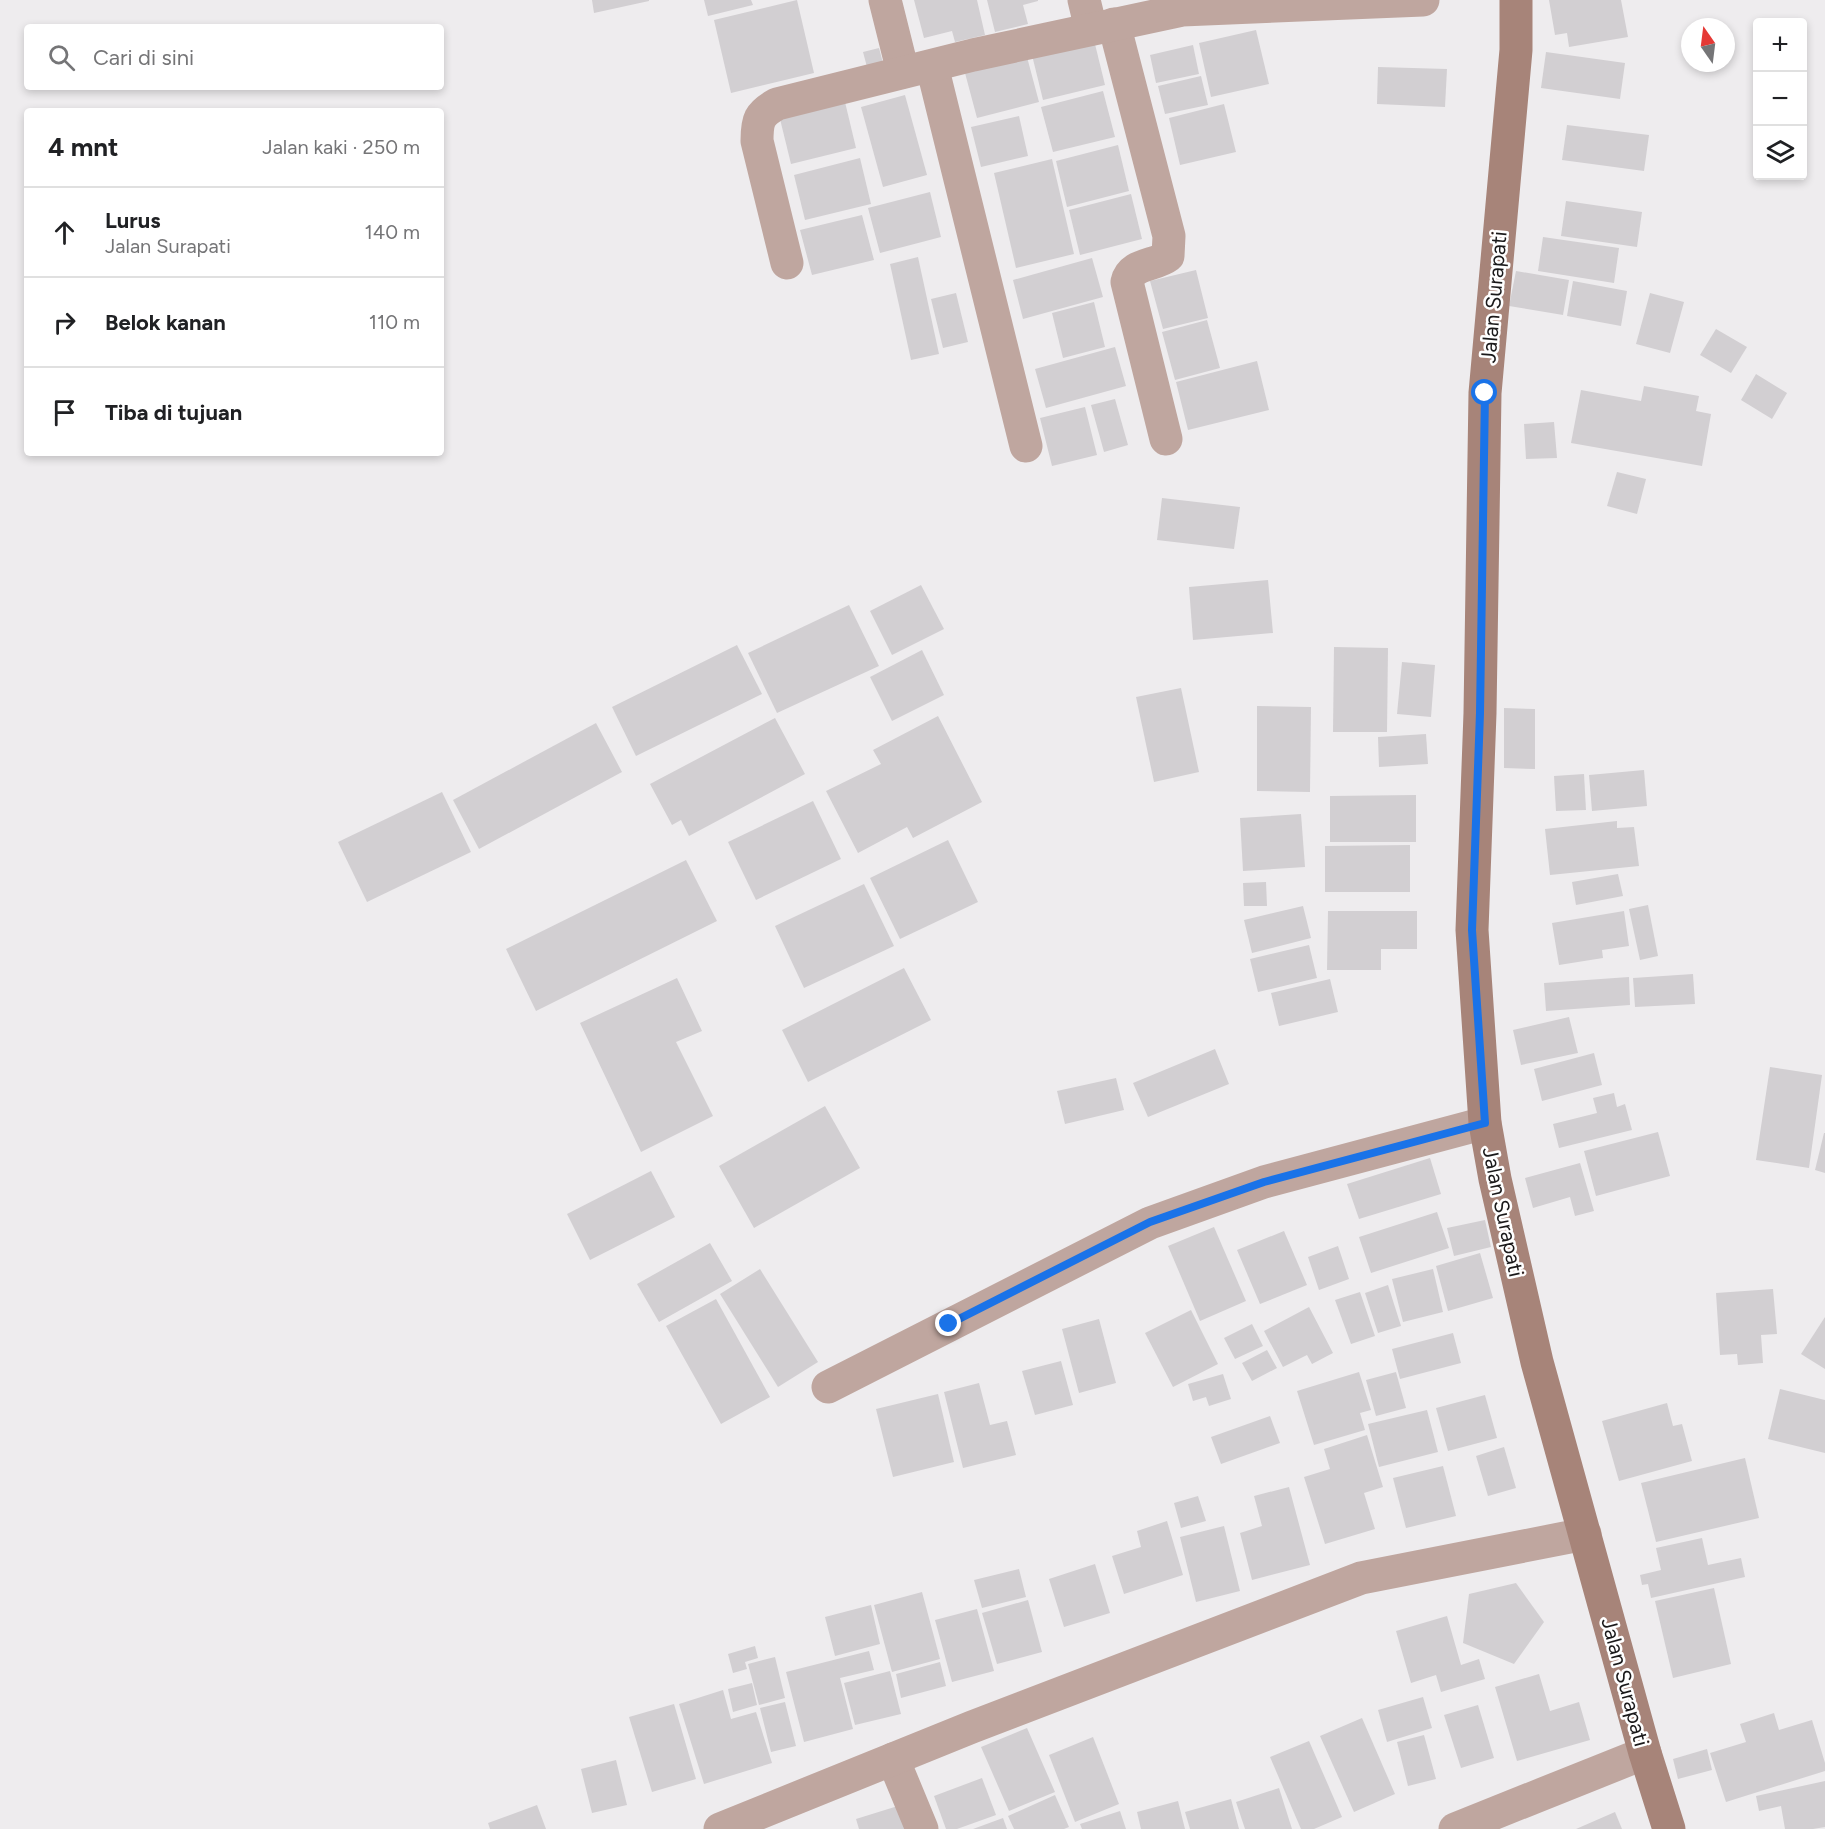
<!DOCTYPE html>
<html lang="id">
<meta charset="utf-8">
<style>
:root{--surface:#fff;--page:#f2f2f2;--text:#202124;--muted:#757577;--line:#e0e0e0}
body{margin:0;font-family:Figtree,sans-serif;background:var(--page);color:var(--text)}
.controls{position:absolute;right:18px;top:18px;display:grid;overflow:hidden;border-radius:6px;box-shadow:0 3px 9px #0003}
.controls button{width:54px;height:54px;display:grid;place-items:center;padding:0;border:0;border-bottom:2px solid var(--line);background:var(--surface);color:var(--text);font:30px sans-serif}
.compass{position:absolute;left:1681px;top:18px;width:54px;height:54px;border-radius:50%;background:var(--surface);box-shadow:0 3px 9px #0003;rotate:346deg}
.stop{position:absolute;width:18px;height:18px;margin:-14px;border:4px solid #1a73e8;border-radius:50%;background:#fff}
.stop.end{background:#1a73e8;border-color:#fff;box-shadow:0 2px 6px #0008}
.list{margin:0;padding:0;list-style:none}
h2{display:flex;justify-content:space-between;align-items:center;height:78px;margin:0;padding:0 24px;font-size:26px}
h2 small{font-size:20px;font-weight:400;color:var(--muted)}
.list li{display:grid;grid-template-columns:39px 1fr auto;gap:18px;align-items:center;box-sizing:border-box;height:90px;padding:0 24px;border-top:2px solid var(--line)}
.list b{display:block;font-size:22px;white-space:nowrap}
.list p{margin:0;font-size:20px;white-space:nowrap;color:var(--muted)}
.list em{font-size:20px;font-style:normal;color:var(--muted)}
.icon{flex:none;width:33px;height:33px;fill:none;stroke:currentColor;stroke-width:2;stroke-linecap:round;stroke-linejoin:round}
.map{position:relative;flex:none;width:1825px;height:1829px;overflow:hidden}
.search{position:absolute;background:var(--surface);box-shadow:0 3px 9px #0003;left:24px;top:24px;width:420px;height:66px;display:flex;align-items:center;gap:15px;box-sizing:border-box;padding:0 21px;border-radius:6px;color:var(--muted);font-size:22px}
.panel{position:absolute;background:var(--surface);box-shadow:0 3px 9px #0003;left:24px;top:108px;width:420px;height:348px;border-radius:6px}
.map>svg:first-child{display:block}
</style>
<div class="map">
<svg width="1825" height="1829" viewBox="0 0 1825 1829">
<rect width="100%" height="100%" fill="#eeecee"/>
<g fill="#d2cfd2">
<polygon points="592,0 649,0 649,1 594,13"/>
<polygon points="704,0 751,0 753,5 708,16"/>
<polygon points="797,0 814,73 731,93 714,20"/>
<polygon points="914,0 977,0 985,35 955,42 952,31 924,38"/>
<polygon points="987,0 1038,0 1038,1 1023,5 1028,24 995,32"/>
<polygon points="1549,0 1621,0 1628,37 1569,47 1567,33 1555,35"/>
<polygon points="1256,30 1269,84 1211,97 1199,43"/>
<polygon points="1094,40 1105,85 1043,100 1032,55"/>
<polygon points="1193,45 1199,74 1156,83 1150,55"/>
<polygon points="879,48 883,63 867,67 863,52"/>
<polygon points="1546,52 1625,63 1620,99 1541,88"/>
<polygon points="1027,57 1039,102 977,118 965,73"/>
<polygon points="1378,67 1447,69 1445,107 1377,104"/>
<polygon points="1201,76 1208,105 1165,114 1158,86"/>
<polygon points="1103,91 1115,137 1053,152 1041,107"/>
<polygon points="905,95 927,175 883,187 861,107"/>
<polygon points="845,102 856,148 791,164 780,119"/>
<polygon points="1224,104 1236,152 1180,165 1169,118"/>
<polygon points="1019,116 1028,156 981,167 971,127"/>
<polygon points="1567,125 1649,135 1644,171 1562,160"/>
<polygon points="1118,145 1129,191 1067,207 1056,161"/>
<polygon points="860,158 871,204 805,220 794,175"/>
<polygon points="1052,159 1074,254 1016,268 994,173"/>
<polygon points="930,192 941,237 880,253 868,208"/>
<polygon points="1131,194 1142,239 1080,255 1069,210"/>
<polygon points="1566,201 1642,212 1637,247 1561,236"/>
<polygon points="862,215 874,260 812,275 800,230"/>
<polygon points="1543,237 1619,248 1614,283 1538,271"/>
<polygon points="918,257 939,354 911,360 890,264"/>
<polygon points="1092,258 1103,297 1023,319 1013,280"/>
<polygon points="1196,270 1208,318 1163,329 1150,281"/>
<polygon points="1516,271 1569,280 1563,315 1509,306"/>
<polygon points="1573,281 1627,291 1621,326 1567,316"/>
<polygon points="956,293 968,342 943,348 931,299"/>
<polygon points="1650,293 1684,302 1670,353 1636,344"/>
<polygon points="1094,302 1105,347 1063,358 1052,313"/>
<polygon points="1207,320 1220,368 1175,380 1162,332"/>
<polygon points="1716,329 1747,347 1731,373 1700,355"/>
<polygon points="1115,347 1126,386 1046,408 1035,369"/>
<polygon points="1257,361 1269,410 1188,430 1176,382"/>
<polygon points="1756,374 1787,393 1772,419 1741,400"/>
<polygon points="1644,386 1699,396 1696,411 1711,414 1702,466 1571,443 1581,390 1641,401"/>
<polygon points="1115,399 1128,445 1104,452 1091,405"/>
<polygon points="1085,407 1097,455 1052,466 1040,418"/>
<polygon points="1554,422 1557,458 1526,459 1524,424"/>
<polygon points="1617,472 1646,479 1637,514 1607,506"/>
<polygon points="1162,498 1240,507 1234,549 1157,540"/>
<polygon points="1268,580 1273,633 1193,640 1189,587"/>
<polygon points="921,585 944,629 892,655 870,611"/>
<polygon points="849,605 879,666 777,713 748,653"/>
<polygon points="737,645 762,694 636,756 612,707"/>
<polygon points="1334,647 1388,648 1387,732 1333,732"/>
<polygon points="922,650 944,695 892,721 870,677"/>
<polygon points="1402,662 1435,665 1431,717 1397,714"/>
<polygon points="1181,688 1199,772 1154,782 1136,697"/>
<polygon points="1257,706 1311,707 1310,792 1257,791"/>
<polygon points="1504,708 1535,709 1535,769 1504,768"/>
<polygon points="938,716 982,802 913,838 907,827 858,853 826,791 881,764 873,750"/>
<polygon points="775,718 805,774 689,836 681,820 672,825 650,784"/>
<polygon points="596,723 622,772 479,849 453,800"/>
<polygon points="1426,734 1428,764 1379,767 1378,737"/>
<polygon points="1644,770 1647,806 1592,811 1589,775"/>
<polygon points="1584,774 1586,810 1556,811 1554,776"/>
<polygon points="442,792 471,852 367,902 338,842"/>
<polygon points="1416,795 1416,842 1330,842 1330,796"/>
<polygon points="813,801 841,859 756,900 728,842"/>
<polygon points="1301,814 1305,867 1243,871 1240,818"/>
<polygon points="1617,821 1617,828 1634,827 1639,866 1550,875 1545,829"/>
<polygon points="948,840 978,902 900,939 870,878"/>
<polygon points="1410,845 1410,892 1325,892 1325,846"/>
<polygon points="686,860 717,921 536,1011 506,949"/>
<polygon points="1618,874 1623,896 1576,905 1572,882"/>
<polygon points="1266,882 1267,906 1244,906 1243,883"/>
<polygon points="864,884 894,946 804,988 775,926"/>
<polygon points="1648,905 1658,956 1640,960 1629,909"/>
<polygon points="1303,906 1311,938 1252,953 1244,920"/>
<polygon points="1328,911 1417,911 1417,949 1381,949 1381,970 1327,970"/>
<polygon points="1624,911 1629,946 1602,950 1603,958 1559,965 1552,923"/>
<polygon points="1309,945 1317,978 1258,992 1250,959"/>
<polygon points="904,968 931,1020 808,1082 782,1030"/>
<polygon points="1693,974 1695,1004 1635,1007 1633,978"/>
<polygon points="1629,977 1630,1005 1546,1011 1544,983"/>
<polygon points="677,978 702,1031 676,1042 713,1116 641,1152 580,1023"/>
<polygon points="1330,979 1338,1012 1279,1026 1271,993"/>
<polygon points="1569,1017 1578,1053 1521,1065 1513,1030"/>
<polygon points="1215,1049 1229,1084 1148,1117 1133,1083"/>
<polygon points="1594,1053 1602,1085 1542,1101 1534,1069"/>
<polygon points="1770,1067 1822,1075 1809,1168 1756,1160"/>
<polygon points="1116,1078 1124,1110 1065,1124 1057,1091"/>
<polygon points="1614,1093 1617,1107 1625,1104 1632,1130 1559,1148 1553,1124 1597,1113 1593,1098"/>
<polygon points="825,1106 860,1168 754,1228 719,1166"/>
<polygon points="1658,1132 1670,1176 1596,1196 1584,1151"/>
<polygon points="1824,1133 1825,1133 1825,1173 1815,1170"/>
<polygon points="1430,1158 1441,1194 1359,1219 1347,1184"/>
<polygon points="1580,1163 1594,1211 1575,1216 1570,1197 1533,1208 1525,1178"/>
<polygon points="651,1171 675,1217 590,1260 567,1214"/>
<polygon points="1437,1212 1449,1248 1371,1273 1359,1237"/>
<polygon points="1485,1220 1491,1247 1454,1256 1447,1228"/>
<polygon points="1214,1227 1246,1301 1200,1321 1168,1246"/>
<polygon points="1284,1231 1307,1285 1260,1304 1237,1250"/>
<polygon points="710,1243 732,1281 659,1322 637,1284"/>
<polygon points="1338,1246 1349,1279 1319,1290 1308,1257"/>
<polygon points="1480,1253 1493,1298 1448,1311 1436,1266"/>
<polygon points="760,1269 818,1362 778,1387 720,1294"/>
<polygon points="1433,1269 1443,1312 1403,1322 1392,1279"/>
<polygon points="1388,1285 1401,1326 1378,1333 1365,1293"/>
<polygon points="1773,1289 1777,1334 1761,1335 1763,1363 1738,1365 1737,1354 1720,1355 1716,1293"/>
<polygon points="1360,1292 1375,1336 1351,1344 1335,1300"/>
<polygon points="716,1299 770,1397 721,1424 666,1326"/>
<polygon points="1309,1307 1333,1353 1312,1364 1307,1355 1283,1367 1264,1331"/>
<polygon points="1191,1310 1218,1364 1173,1387 1145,1333"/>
<polygon points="1825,1317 1825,1369 1801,1354"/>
<polygon points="1099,1319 1116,1383 1079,1393 1062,1329"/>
<polygon points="1252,1324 1263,1346 1235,1359 1224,1338"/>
<polygon points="1453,1333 1461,1363 1400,1379 1392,1349"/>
<polygon points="1267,1350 1277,1368 1252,1381 1242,1363"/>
<polygon points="1061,1361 1073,1405 1035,1415 1022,1371"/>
<polygon points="1359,1372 1371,1410 1360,1413 1365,1430 1314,1445 1297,1391"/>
<polygon points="1396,1372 1406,1408 1376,1416 1366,1380"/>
<polygon points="1223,1374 1231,1399 1209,1406 1206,1397 1193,1401 1188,1384"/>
<polygon points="979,1383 990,1425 1007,1421 1016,1455 963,1468 944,1392"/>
<polygon points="1780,1389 1825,1400 1825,1453 1768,1439"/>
<polygon points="938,1394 954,1462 893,1477 876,1409"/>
<polygon points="1485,1395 1497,1438 1448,1451 1436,1408"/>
<polygon points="1667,1403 1673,1426 1682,1424 1692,1461 1619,1481 1602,1421"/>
<polygon points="1427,1410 1438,1452 1379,1467 1368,1424"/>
<polygon points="1270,1416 1280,1443 1221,1464 1211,1437"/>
<polygon points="1367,1435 1383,1487 1364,1493 1375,1529 1325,1544 1304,1477 1330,1469 1324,1449"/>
<polygon points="1504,1447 1516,1488 1488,1496 1476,1456"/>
<polygon points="1745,1458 1759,1518 1656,1542 1641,1483"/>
<polygon points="1443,1466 1456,1516 1406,1528 1393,1478"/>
<polygon points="1289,1487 1310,1565 1252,1580 1240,1533 1262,1526 1254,1496"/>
<polygon points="1198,1496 1206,1521 1181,1528 1174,1503"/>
<polygon points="1167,1521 1183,1575 1124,1594 1112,1556 1141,1547 1137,1531"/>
<polygon points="1224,1526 1240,1591 1196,1602 1180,1537"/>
<polygon points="1702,1538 1708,1565 1741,1558 1745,1577 1651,1598 1648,1584 1642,1585 1640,1575 1661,1570 1656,1548"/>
<polygon points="1095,1564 1110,1613 1064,1627 1049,1579"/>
<polygon points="1019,1569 1026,1597 982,1608 974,1580"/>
<polygon points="1516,1583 1544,1622 1514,1664 1463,1643 1469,1594"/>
<polygon points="1714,1588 1731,1664 1673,1678 1655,1601"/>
<polygon points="922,1592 940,1659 892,1672 874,1605"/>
<polygon points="1028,1600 1042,1652 997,1664 982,1613"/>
<polygon points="871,1605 880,1644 835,1656 825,1617"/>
<polygon points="977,1609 994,1671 952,1682 935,1620"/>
<polygon points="1447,1616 1461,1665 1479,1659 1485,1679 1441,1692 1436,1675 1411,1683 1396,1631"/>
<polygon points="755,1646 758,1658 745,1662 747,1669 733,1673 728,1654"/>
<polygon points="869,1651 874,1670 840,1678 853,1729 804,1742 786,1672"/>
<polygon points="775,1657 785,1698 759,1705 748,1664"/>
<polygon points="940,1662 946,1686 901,1698 896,1674"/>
<polygon points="890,1671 901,1714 855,1725 844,1683"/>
<polygon points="1539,1674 1550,1711 1579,1702 1590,1740 1517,1761 1495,1687"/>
<polygon points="752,1683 757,1705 733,1712 728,1689"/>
<polygon points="723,1690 731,1719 756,1712 772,1763 704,1784 679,1704"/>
<polygon points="1423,1697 1432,1728 1387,1742 1378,1710"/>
<polygon points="785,1702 796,1746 771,1752 760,1708"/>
<polygon points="674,1704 696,1779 652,1792 629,1717"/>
<polygon points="1478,1705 1494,1758 1461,1768 1444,1715"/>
<polygon points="1774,1713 1779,1730 1812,1720 1825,1763 1825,1771 1726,1802 1710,1753 1746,1742 1740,1724"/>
<polygon points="1362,1718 1395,1794 1354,1812 1320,1736"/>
<polygon points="1027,1728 1055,1792 1009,1811 981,1747"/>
<polygon points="1424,1735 1436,1779 1408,1786 1397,1742"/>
<polygon points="1093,1737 1119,1804 1075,1822 1049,1755"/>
<polygon points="1309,1741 1342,1817 1314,1829 1301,1829 1270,1757"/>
<polygon points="1707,1749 1712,1770 1678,1779 1673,1759"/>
<polygon points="616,1760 627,1805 592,1813 581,1769"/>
<polygon points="982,1778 996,1815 957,1829 946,1829 934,1796"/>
<polygon points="1825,1781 1825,1827 1813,1829 1785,1829 1781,1806 1759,1811 1756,1796"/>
<polygon points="1279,1788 1292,1829 1245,1829 1236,1802"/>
<polygon points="1055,1795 1069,1827 1064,1829 1014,1829 1008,1816"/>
<polygon points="1231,1799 1239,1829 1190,1829 1185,1812"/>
<polygon points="1178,1801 1185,1829 1141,1829 1137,1812"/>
<polygon points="537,1805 546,1829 490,1829 488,1823"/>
<polygon points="901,1805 908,1829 859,1829 856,1819"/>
<polygon points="1120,1811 1126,1829 1082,1829 1080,1824"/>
<polygon points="1615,1812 1622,1829 1576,1829"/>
<polygon points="1003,1818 1007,1829 973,1829"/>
</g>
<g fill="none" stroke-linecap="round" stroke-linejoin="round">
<g stroke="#bfa69f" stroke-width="33">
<polyline points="885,0 903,72"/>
<polyline points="1084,0 1091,29"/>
<path d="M1114,24L1169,236L1168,256C1155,266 1131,263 1127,282L1166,439"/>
<polyline points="932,66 1026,446"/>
<path d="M787,263L757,141C757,120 759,114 777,104L973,55L1182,10L1423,0"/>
<polyline points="828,1387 1150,1223 1264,1182 1485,1123"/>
<polyline points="893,1759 922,1829"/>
<polyline points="720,1829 972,1727 1361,1578 1585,1534"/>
<polyline points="1455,1829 1645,1753"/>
</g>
<polyline stroke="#a78479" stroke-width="33" points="1516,0 1516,50 1485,393 1480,713 1472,930 1485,1123 1495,1179 1537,1362 1645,1753 1669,1829"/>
</g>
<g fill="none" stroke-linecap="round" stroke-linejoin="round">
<polyline stroke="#1a73e8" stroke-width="8" points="949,1324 1150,1222 1264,1182 1485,1123 1472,930 1480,713 1485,393"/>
</g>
<g text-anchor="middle" stroke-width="5" stroke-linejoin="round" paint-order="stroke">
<g font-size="21" fill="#1a191a" stroke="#fff">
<text transform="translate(1494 297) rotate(-85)" y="7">Jalan Surapati</text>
<text transform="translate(1503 1212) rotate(78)" y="7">Jalan Surapati</text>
<text transform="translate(1625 1682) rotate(75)" y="7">Jalan Surapati</text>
</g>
</g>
</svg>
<div class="controls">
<button>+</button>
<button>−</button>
<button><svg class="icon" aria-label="layers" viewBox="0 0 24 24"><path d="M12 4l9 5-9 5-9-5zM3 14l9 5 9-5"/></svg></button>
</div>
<svg class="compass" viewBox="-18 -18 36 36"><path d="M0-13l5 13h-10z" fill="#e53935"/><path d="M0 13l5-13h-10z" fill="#757577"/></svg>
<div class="stop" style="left:1485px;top:393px"></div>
<div class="stop end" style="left:949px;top:1324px"></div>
<div class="search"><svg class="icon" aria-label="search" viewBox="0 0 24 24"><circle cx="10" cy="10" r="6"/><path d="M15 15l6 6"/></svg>Cari di sini</div>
<section class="panel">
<h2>4 mnt<small>Jalan kaki · 250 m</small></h2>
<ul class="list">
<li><svg class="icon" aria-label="ahead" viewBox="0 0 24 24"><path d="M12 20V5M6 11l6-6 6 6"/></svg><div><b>Lurus</b><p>Jalan Surapati</p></div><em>140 m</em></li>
<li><svg class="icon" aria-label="right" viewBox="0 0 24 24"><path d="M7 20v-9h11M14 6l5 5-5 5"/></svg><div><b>Belok kanan</b></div><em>110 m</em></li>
<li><svg class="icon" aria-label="arrive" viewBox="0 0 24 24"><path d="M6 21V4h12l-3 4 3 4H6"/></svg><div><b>Tiba di tujuan</b></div></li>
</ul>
</section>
</div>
